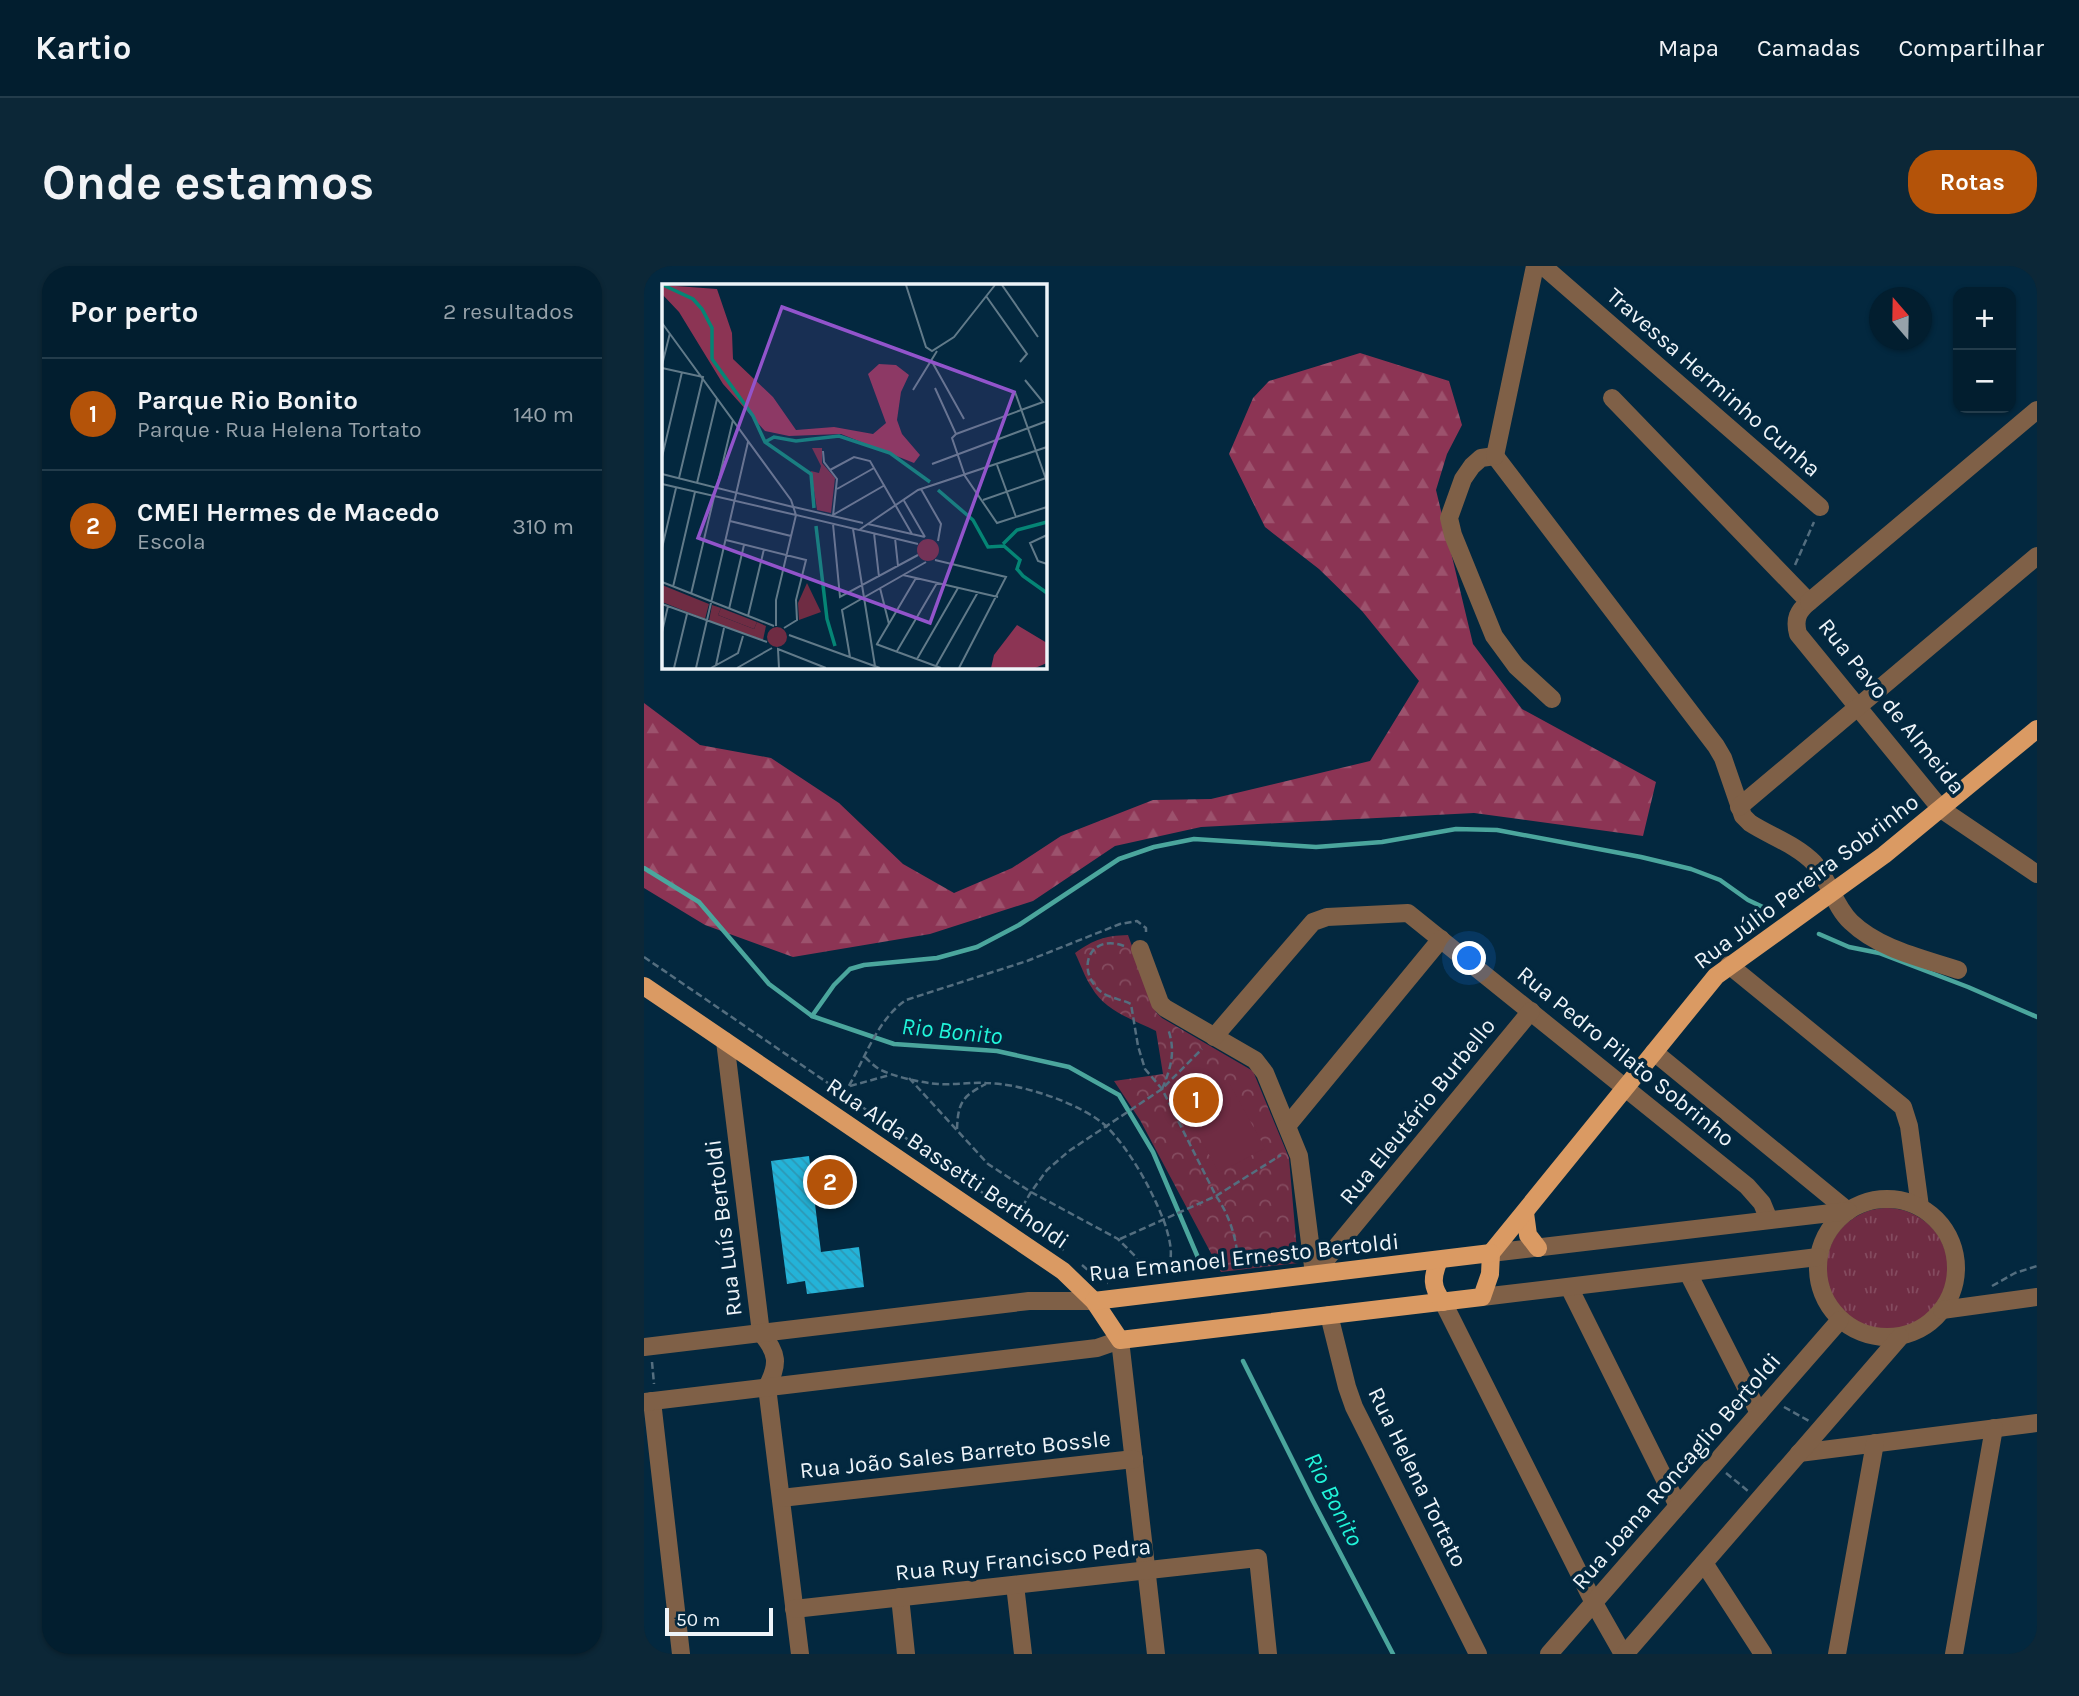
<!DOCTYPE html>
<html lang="pt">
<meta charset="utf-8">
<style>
:root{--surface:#021e2f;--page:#0c2737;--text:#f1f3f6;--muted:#96a2aa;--line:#233c4b;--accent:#b45309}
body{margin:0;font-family:Karla,sans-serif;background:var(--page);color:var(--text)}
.controls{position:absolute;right:21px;top:21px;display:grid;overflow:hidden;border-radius:14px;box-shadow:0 2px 5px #0004}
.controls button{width:63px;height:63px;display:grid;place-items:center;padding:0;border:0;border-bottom:2px solid var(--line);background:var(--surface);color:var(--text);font:35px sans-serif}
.compass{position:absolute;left:1225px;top:21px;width:63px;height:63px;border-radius:50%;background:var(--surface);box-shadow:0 2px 5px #0004;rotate:340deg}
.scale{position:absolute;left:21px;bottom:18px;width:108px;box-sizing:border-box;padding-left:7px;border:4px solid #eef4f9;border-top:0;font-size:19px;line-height:24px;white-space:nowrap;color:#eef4f9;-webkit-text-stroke:5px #03283f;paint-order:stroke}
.you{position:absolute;left:826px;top:693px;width:24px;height:24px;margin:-18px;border:5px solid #fff;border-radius:50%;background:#1a73e8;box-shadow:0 0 0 10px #1a73e833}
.badge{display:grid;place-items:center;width:46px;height:46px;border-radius:50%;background:var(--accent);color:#fff;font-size:23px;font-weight:700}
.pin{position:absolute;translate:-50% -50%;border:4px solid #fff;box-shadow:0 2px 7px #0006}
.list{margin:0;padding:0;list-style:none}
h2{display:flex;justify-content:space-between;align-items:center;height:91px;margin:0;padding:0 28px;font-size:30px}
h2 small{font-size:23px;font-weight:400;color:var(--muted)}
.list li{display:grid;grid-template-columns:46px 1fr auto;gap:21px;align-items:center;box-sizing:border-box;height:112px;padding:0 28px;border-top:2px solid var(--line)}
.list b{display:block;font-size:26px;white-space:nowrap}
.list p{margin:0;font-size:23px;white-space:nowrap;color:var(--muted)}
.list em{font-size:23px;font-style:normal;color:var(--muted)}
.map{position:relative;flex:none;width:1393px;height:1388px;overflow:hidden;border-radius:28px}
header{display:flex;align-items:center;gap:42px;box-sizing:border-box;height:98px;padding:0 35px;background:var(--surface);border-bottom:2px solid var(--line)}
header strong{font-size:33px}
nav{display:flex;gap:38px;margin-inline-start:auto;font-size:24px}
.intro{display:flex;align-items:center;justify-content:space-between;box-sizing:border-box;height:168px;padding:0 42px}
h1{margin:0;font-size:49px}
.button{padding:18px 32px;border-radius:28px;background:var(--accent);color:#fff;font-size:24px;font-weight:700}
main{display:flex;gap:42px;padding:0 42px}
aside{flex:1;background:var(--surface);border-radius:28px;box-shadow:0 2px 5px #0004}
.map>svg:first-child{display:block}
</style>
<header>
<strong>Kartio</strong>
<nav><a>Mapa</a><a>Camadas</a><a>Compartilhar</a></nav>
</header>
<div class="intro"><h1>Onde estamos</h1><a class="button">Rotas</a></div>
<main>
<aside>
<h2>Por perto<small>2 resultados</small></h2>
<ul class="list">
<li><span class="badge">1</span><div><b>Parque Rio Bonito</b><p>Parque · Rua Helena Tortato</p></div><em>140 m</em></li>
<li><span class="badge">2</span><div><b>CMEI Hermes de Macedo</b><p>Escola</p></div><em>310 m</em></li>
</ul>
</aside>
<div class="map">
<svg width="1393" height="1388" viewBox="0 0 1393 1388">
<defs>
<pattern id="grass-tufts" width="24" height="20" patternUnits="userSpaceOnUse" patternTransform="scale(1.75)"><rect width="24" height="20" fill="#6f2c43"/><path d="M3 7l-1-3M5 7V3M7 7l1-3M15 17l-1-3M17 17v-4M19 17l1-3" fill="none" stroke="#844b5f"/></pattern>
<pattern id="forest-firs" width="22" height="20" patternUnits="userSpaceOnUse" patternTransform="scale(1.75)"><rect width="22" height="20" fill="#8c3454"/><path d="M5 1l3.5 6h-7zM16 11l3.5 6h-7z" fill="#9c526d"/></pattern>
<pattern id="park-crowns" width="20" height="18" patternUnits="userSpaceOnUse" patternTransform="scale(1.75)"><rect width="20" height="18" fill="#6f2c43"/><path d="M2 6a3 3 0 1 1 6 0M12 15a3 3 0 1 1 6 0" fill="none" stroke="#844b5f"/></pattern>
<pattern id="building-back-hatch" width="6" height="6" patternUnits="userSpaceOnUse" patternTransform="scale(1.75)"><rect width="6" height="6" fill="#24b3d8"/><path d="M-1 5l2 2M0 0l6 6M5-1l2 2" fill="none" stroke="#2d98b5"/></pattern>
</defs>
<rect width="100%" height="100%" fill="#03283f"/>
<circle fill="url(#grass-tufts)" cx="1243" cy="1003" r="61"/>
<polygon fill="url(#forest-firs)" points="716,87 805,115 818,159 803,188 792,224 829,378 878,443 1012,516 999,570 830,547 557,561 471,580 389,635 286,668 149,691 61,659 0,622 0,437 56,479 127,492 195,537 259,598 310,627 368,602 417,570 509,534 567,533 726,495 775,415 718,345 675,303 621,261 585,188 609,132 625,115"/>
<path fill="url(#park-crowns)" d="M484,669L512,746L518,752L609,805L645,892L654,997L577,1006L496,854L470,815L519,808L512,765C490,754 461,745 448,722C441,712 437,699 431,687C451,673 460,670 484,669Z"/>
<polygon fill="#6f2c43" points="584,815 621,882 575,907 539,840"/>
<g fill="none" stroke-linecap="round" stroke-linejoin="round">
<g stroke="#4ba69d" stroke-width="4.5">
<polyline points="0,602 55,636 125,718 168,750 250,778 353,785 425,801 475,829 509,886 558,1001"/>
<polyline points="1175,668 1205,681 1235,687 1324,721 1393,751"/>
<polyline points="168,750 190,719 206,703 220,699 293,692 333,681 375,659 475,593 510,581 550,573 672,581 738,576 812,563 853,564 997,591 1047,603 1076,614 1104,634 1123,643"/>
<polyline points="599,1095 669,1235 749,1388"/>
</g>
</g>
<polygon fill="url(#building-back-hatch)" points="165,890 177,986 215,981 220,1021 163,1028 161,1015 143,1018 127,895"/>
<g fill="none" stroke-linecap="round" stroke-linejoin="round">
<g stroke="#546e7f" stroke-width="2.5" stroke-dasharray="7 3.5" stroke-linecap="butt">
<polyline points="1151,299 1170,256"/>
<path d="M480,680C446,667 431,703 456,725C464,732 477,733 487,738L494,780L501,803L518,823L572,930C587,951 593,976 595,1001"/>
<path d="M0,691L200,828C220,797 231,755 262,734L383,695L476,658L493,655L502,662V667"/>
<path d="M221,791C226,796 231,801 237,804C251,811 279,817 294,818C310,819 326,816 342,817C376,817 440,838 464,862C488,887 509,926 521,958C526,975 534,1000 514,1010"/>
<polyline points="265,812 344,898 387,926 474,973 492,991 499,1012"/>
<polyline points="206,820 246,809"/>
<path d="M518,823C527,802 532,785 524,763"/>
<polyline points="200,828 422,986"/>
<path d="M313,863C314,837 318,830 342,818"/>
<polyline points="373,950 387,926 403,904 425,885 518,823 558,783"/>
<polyline points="476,973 572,930 637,889"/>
<polyline points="438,999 454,1013 464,1017"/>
<polyline points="1348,1020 1371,1007 1393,1000"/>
<polyline points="8,1096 10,1118"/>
<polyline points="1140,1141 1165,1155"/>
<polyline points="1082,1207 1104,1225"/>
</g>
<g stroke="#7f6047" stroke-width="18">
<polyline points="899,0 1176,241"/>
<path d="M968,132L1165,336C1154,345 1150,353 1154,368L1297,543L1393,608"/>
<path d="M851,190L1072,480L1079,492L1099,550L1106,557C1126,570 1153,579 1170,597C1185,614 1190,640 1207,656C1235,683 1278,692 1314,704"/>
<polyline points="851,190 837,192 828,200 819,213 805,252 809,269 850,370 872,400 908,433"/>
<polyline points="851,190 891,0"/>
<polyline points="1165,336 1393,144"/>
<polyline points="1095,541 1393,290"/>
<polyline points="496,683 516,737 521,742 611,794 621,807 655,890 670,1008"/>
<polyline points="1085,699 1259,841 1265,860 1276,941"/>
<polyline points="570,771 669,656 683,651 764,647 1103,920 1118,937 1125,954"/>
<path d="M81,775L117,1067C134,1087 135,1098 123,1121L156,1388"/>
<polyline points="1010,786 1204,945"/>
<polyline points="643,860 797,673"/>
<circle cx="1243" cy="1002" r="69"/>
<polyline points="847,987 1204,945"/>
<polyline points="1044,1007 1115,1147"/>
<polyline points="670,1008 887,745"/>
<polyline points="925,1021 1034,1240"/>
<polyline points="838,1031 1174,991"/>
<polyline points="799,1036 950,1337 979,1388"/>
<polyline points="1298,1044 1393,1031"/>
<polyline points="685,1049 703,1121 710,1141 834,1388"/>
<polyline points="0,1081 385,1035 450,1035"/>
<polyline points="8,1135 37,1388"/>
<polyline points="0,1136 453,1082 476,1074 512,1388"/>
<polyline points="1155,1187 1393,1157"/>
<polyline points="137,1232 490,1193"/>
<polyline points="1060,1297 1119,1388"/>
<polyline points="371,1319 379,1388"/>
<polyline points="256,1331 262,1388"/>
<polyline points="150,1343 614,1292 624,1388"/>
<polyline points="905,1388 1196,1054"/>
<polyline points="981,1388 1256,1071"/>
<polyline points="1193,1388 1231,1177"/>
<polyline points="1310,1388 1350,1162"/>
</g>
<g stroke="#da9a63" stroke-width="18">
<polyline points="0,720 419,1005 450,1035 476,1074 838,1031 846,1008 847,987"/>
<polyline points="881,947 884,969 894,982"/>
<polyline points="847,987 1072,710 1240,589 1393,463"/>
<path d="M795,994C788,1011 787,1021 799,1036"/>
<polyline points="450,1035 847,987"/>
</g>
</g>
<g text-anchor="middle" stroke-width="7" stroke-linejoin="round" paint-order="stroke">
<g font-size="23" fill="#eef4f9" stroke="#03283f">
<text transform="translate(1070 116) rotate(41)" y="8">Travessa Herminho Cunha</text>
<text transform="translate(1248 440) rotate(51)" y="8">Rua Pavo de Almeida</text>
<text transform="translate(1162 615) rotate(-37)" y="8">Rua Júlio Pereira Sobrinho</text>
<text transform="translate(982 790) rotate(39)" y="8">Rua Pedro Pilato Sobrinho</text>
<text transform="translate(773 845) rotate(-51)" y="8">Rua Eleutério Burbello</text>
<text transform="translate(304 897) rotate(34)" y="8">Rua Alda Bassetti Bertholdi</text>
<text transform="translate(79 962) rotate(-97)" y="8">Rua Luís Bertoldi</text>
<text transform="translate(600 991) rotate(-6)" y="8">Rua Emanoel Ernesto Bertoldi</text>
<text transform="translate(311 1188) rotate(-6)" y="8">Rua João Sales Barreto Bossle</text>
<text transform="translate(1032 1205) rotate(-49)" y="8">Rua Joana Roncaglio Bertoldi</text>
<text transform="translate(774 1211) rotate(64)" y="8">Rua Helena Tortato</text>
<text transform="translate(379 1293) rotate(-6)" y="8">Rua Ruy Francisco Pedra</text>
</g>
<g font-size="24" font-style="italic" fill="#21f5da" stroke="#03283f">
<text transform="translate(308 765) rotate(6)" y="8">Rio Bonito</text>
<text transform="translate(690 1233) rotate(63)" y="8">Rio Bonito</text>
</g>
</g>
<g transform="translate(18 18)">
<rect width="385" height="385" fill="#03283f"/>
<path d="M255 266a11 11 0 1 1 22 0a11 11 0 1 1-22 0ZM0,301L47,320L43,335L0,318ZM50,321L59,324L56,331L92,345L95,338L104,342L101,356L47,337ZM105 353a10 10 0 1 1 20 0a10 10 0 1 1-20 0Z" fill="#6f2c43"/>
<path d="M0,1L55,5L70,49L71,75L111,113L134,146L172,143L211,150L224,139L206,90L217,80L234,81L247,91L239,108L235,136L240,150L258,171L252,179L179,150L127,152L103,147L61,100L17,28L0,10ZM355,341L385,359V379L373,384H329L332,371Z" fill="#8c3454"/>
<path d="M150,164H160V179L173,194L169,229L155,226L149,187L157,189L159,182ZM145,299L159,328L137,336L136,319Z" fill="#6f2c43"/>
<path d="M59,324L95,338L92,345L56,331Z" fill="#6f2c43"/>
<path fill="none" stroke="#058575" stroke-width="3.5" d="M1,1L31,15L40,25L50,44V75L91,132L103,158L149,190L152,224M103,158L112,153L134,157L177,152L228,169L268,198M276,206L311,236L326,263L342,262L358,276L355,285L361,292L385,309M154,242L165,335L173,362M341,260L355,246L385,238"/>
<path fill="none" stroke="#617a89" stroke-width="2" d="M244,1L264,63L270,67L292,53L333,1M340,1L376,53M324,12L365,70L358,78M0,39L129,216L134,231L197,246L256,206L385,163M269,76L302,135M0,81L8,49M0,84L41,93L17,194M273,104L294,150L290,154L303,192L335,239L385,223M251,106L275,67M353,108L385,198M294,150L381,118L363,96M161,167L162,178L175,195L171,232M0,173L20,88M270,180L385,137M335,181L354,233M168,186L192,173L208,177L250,250M0,190L131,223M35,199L55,115M0,200L134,231L114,316V342M55,203L71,136M175,205L212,184M259,205L279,240L276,257M241,215L263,253M321,216L384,194M132,223L201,239M171,231L223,201M68,237L129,252M171,240L178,313L256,271M206,240L263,253M191,245L213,382M198,246L256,260M212,249L217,293M385,251L368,259L376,277L385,280M233,254L236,282M64,256L144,276L134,316L135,336L122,344M0,264L14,204M273,276L344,293L297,384M241,291L336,313M0,298L112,342M11,303L33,208M218,304L227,340M29,310L52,213M0,320L105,358M67,325L82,261M86,332L102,265M0,348L6,322M127,351L218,384M214,360L279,384M215,360L254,294M235,367L275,299M188,373L180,326L264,278M255,375L296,304M54,381L62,344M274,382L316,308M12,384L25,330M34,384L86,158M49,384L76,369L81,352M75,384L110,364M117,384L116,365L164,384"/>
<path fill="#9254cb" fill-opacity="0.15" stroke="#9254cb" stroke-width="3.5" d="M120,23L352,108L268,339L36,254Z"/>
<rect width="385" height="385" fill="none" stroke="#eef4f9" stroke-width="3.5"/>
</g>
</svg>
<div class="controls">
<button>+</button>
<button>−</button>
</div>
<svg class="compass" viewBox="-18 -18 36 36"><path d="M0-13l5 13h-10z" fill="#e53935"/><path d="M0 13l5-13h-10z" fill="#96a2aa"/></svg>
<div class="scale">50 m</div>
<div class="you"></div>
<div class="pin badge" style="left:552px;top:834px">1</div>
<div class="pin badge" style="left:186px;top:916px">2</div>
</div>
</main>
